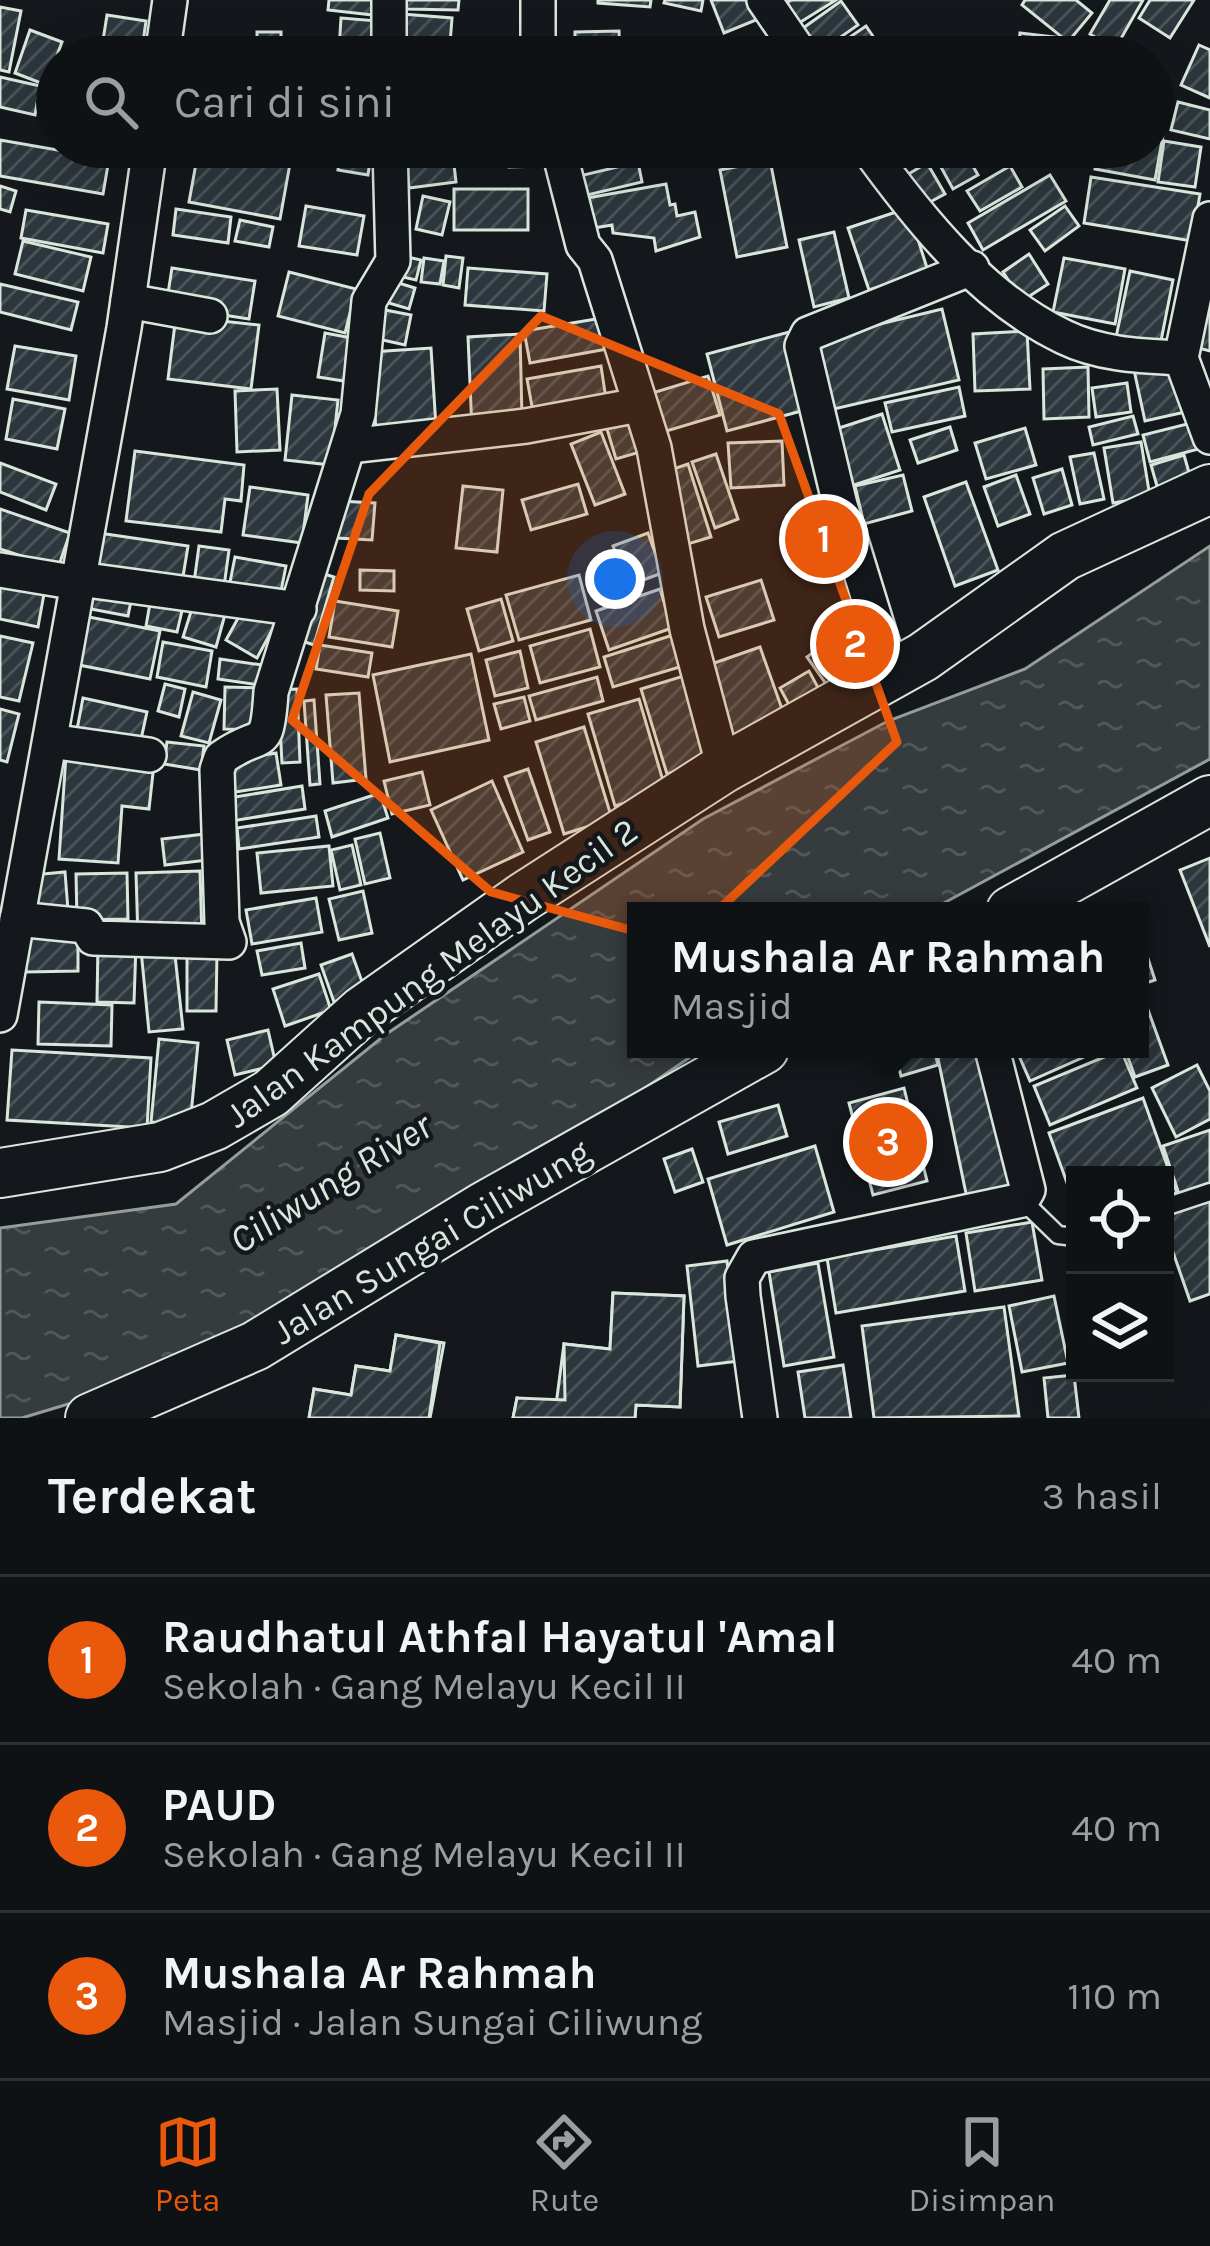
<!DOCTYPE html>
<html lang="id">
<meta charset="utf-8">
<style>
:root{--surface:#0f1215;--page:#181b1e;--text:#f1f3f6;--muted:#9b9ea0;--line:#2f3234;--accent:#ea580c}
body{margin:0;font-family:Karla,sans-serif;background:var(--page);color:var(--text)}
.controls{position:absolute;right:36px;bottom:36px;display:grid;overflow:hidden;border-radius:0px;box-shadow:0 12px 48px #0002}
.controls button{width:108px;height:108px;display:grid;place-items:center;padding:0;border:0;border-bottom:3px solid var(--line);background:var(--surface);color:var(--text);font:60px sans-serif}
.you{position:absolute;left:615px;top:579px;width:42px;height:42px;margin:-30px;border:9px solid #fff;border-radius:50%;background:#1a73e8;box-shadow:0 0 0 18px #1a73e833}
.badge{display:grid;place-items:center;width:78px;height:78px;border-radius:50%;background:var(--accent);color:#fff;font-size:39px;font-weight:700}
.pin{position:absolute;translate:-50% -50%;border:6px solid #fff;box-shadow:0 3px 12px #0006}
.popup{position:absolute;left:627px;top:902px;width:522px;height:156px;box-sizing:border-box;display:grid;place-content:center;border-radius:0px;background:var(--surface);filter:drop-shadow(0 3px 9px #0005);font-size:39px;white-space:nowrap;color:var(--muted)}
.popup b{font-size:45px;color:var(--text)}
.popup::after{content:'';position:absolute;left:50%;top:100%;margin-left:-24px;border:24px solid transparent;border-top-color:var(--surface)}
.list{margin:0;padding:0;list-style:none}
h2{display:flex;justify-content:space-between;align-items:center;height:156px;margin:0;padding:0 48px;font-size:51px}
h2 small{font-size:39px;font-weight:400;color:var(--muted)}
.list li{display:grid;grid-template-columns:78px 1fr auto;gap:36px;align-items:center;box-sizing:border-box;height:168px;padding:0 48px;border-top:3px solid var(--line)}
.list b{display:block;font-size:45px;white-space:nowrap}
.list p{margin:0;font-size:39px;white-space:nowrap;color:var(--muted)}
.list em{font-size:39px;font-style:normal;color:var(--muted)}
.icon{flex:none;width:66px;height:66px;fill:none;stroke:currentColor;stroke-width:2;stroke-linecap:round;stroke-linejoin:round}
.map{position:relative;flex:none;width:1210px;height:1418px;overflow:hidden}
.search{position:absolute;background:var(--surface);box-shadow:0 12px 48px #0002;left:36px;right:36px;top:36px;height:132px;display:flex;align-items:center;gap:30px;box-sizing:border-box;padding:0 42px;border-radius:66px;color:var(--muted);font-size:45px}
.sheet{height:660px;background:var(--surface)}
nav{display:flex;justify-content:space-around;align-items:center;box-sizing:border-box;height:168px;border-top:3px solid var(--line);background:var(--surface);font-size:33px;color:var(--muted)}
nav a{display:grid;justify-items:center;gap:6px}
nav .on{color:var(--accent)}
.map>svg:first-child{display:block}
</style>
<div class="map">
<svg width="1210" height="1418" viewBox="0 0 1210 1418">
<defs>
<pattern id="water-ripples" width="26" height="14" patternUnits="userSpaceOnUse" patternTransform="scale(3)"><rect width="26" height="14" fill="#363b3e"/><path d="M2 4q2-2 4 0t4 0M15 11q2-2 4 0t4 0" fill="none" stroke="#525759"/></pattern>
<pattern id="building-hatch" width="6" height="6" patternUnits="userSpaceOnUse" patternTransform="scale(3)"><rect width="6" height="6" fill="#2c363c"/><path d="M-1 1l2-2M0 6l6-6M5 7l2-2" fill="none" stroke="#4a5358"/></pattern>
</defs>
<rect width="100%" height="100%" fill="#14181c"/>
<polygon fill="url(#water-ripples)" stroke="#939e99" stroke-width="3" points="1210,546 1210,759 929,911 636,911 636,1049 702,1049 610,1112 151,1379 22,1418 0,1418 0,1228 176,1204 385,1035 703,819 888,721 1025,669"/>
<g fill="url(#building-hatch)" stroke="#d8e6dc" stroke-width="3">
<polygon points="329,0 375,0 373,15 328,10"/>
<polygon points="406,0 459,0 458,10 405,9"/>
<polygon points="598,0 651,0 650,7 598,3"/>
<polygon points="665,0 703,0 701,11 664,3"/>
<polygon points="711,0 754,0 761,18 724,33"/>
<polygon points="791,0 836,0 791,28 779,7"/>
<polygon points="1025,0 1076,0 1092,13 1068,42 1022,5"/>
<polygon points="1110,0 1143,0 1115,49 1090,34"/>
<polygon points="1150,0 1194,0 1170,38 1139,18"/>
<polygon points="841,1 858,25 815,55 799,31"/>
<polygon points="0,7 21,11 9,72 0,70"/>
<polygon points="402,14 452,18 449,57 398,57"/>
<polygon points="107,15 146,21 141,57 101,53"/>
<polygon points="341,18 378,21 375,53 339,50"/>
<polygon points="866,26 881,48 868,57 826,57 825,54"/>
<polygon points="30,30 62,42 46,85 15,73"/>
<polygon points="619,31 620,57 575,57 575,32"/>
<rect x="257" y="32" width="24" height="25"/>
<polygon points="1020,33 1055,37 1052,57 1017,57"/>
<polygon points="702,39 704,57 653,57 652,43"/>
<polygon points="200,44 233,45 232,57 200,57"/>
<polygon points="1199,45 1210,50 1210,98 1181,85"/>
<polygon points="0,77 40,86 35,115 0,107"/>
<polygon points="1178,102 1210,110 1210,139 1171,130"/>
<polygon points="1153,122 1165,124 1155,180 1095,169 1099,147 1153,147"/>
<polygon points="0,140 109,159 103,194 0,176"/>
<polygon points="1164,141 1201,147 1195,187 1158,182"/>
<polygon points="199,147 293,147 280,219 189,202"/>
<polygon points="341,147 372,147 368,175 338,170"/>
<polygon points="452,147 456,182 409,188 405,150"/>
<polygon points="508,147 541,147 542,166 509,167"/>
<polygon points="571,147 625,147 626,158 573,166"/>
<polygon points="648,147 705,147 650,157"/>
<polygon points="822,147 855,147 855,148 833,163"/>
<polygon points="955,147 962,147 978,175 953,189 936,158"/>
<polygon points="770,160 787,247 737,257 720,170"/>
<polygon points="638,162 642,182 579,197 575,177"/>
<polygon points="927,163 945,194 917,209 900,179"/>
<polygon points="1010,166 1022,187 980,211 967,191"/>
<polygon points="1050,175 1066,201 983,250 968,223"/>
<polygon points="1091,177 1200,194 1192,241 1084,223"/>
<polygon points="666,184 670,205 675,204 677,216 695,212 700,237 656,251 654,238 613,233 612,225 582,230 576,200"/>
<polygon points="0,186 16,191 10,212 0,209"/>
<rect x="454" y="189" width="74" height="41"/>
<polygon points="423,196 450,202 442,235 416,229"/>
<polygon points="306,206 364,216 357,255 299,246"/>
<polygon points="1065,206 1079,226 1045,251 1030,230"/>
<polygon points="908,208 928,271 869,290 848,228"/>
<polygon points="176,209 231,217 228,243 173,235"/>
<polygon points="26,210 108,224 103,253 21,238"/>
<polygon points="240,220 273,227 269,247 235,241"/>
<polygon points="834,232 849,298 814,307 799,240"/>
<polygon points="23,241 91,257 83,291 15,274"/>
<polygon points="1029,254 1048,284 1022,301 1003,272"/>
<polygon points="399,255 421,260 416,280 394,275"/>
<polygon points="446,256 463,258 459,288 443,285"/>
<polygon points="424,258 444,261 440,284 421,282"/>
<polygon points="1064,258 1125,269 1115,324 1053,312"/>
<polygon points="172,268 255,281 249,319 166,306"/>
<polygon points="468,268 547,274 544,311 465,305"/>
<polygon points="1130,271 1173,280 1159,351 1115,342"/>
<polygon points="289,272 356,289 345,333 278,316"/>
<polygon points="1210,275 1210,351 1191,346"/>
<polygon points="389,280 415,288 409,309 382,301"/>
<polygon points="0,284 78,302 71,330 0,312"/>
<polygon points="380,309 411,315 405,345 374,338"/>
<polygon points="942,309 959,380 834,409 818,339"/>
<polygon points="176,316 259,325 251,389 168,379"/>
<polygon points="602,318 607,349 530,363 524,331"/>
<polygon points="1027,331 1030,389 975,391 973,334"/>
<polygon points="789,332 809,409 727,431 707,354"/>
<polygon points="325,333 357,339 350,382 318,377"/>
<polygon points="520,334 522,419 472,430 468,337"/>
<polygon points="15,346 76,356 69,400 7,389"/>
<polygon points="431,348 436,427 376,431 371,352"/>
<polygon points="1174,361 1185,412 1145,421 1134,370"/>
<polygon points="601,366 606,399 533,412 527,379"/>
<polygon points="1088,367 1089,417 1044,419 1043,369"/>
<polygon points="708,376 720,415 660,433 649,394"/>
<polygon points="1127,383 1131,412 1096,417 1092,388"/>
<polygon points="959,387 965,416 892,432 885,403"/>
<polygon points="277,389 280,450 237,452 235,391"/>
<polygon points="292,395 338,400 331,465 285,460"/>
<polygon points="13,399 65,409 57,449 6,439"/>
<polygon points="882,414 900,470 851,486 833,430"/>
<polygon points="1133,416 1138,434 1093,445 1089,427"/>
<polygon points="639,420 647,450 616,459 607,429"/>
<polygon points="1199,421 1206,447 1150,462 1143,435"/>
<polygon points="950,427 957,450 918,463 910,440"/>
<polygon points="1025,428 1036,465 986,479 975,443"/>
<polygon points="601,432 625,494 595,505 571,444"/>
<polygon points="782,441 784,485 731,488 728,443"/>
<polygon points="1141,442 1150,497 1113,503 1104,448"/>
<polygon points="135,451 244,465 241,501 225,499 221,532 126,521"/>
<polygon points="1094,453 1104,499 1080,504 1070,457"/>
<polygon points="716,454 738,519 715,528 692,462"/>
<polygon points="1184,455 1194,490 1161,500 1151,465"/>
<polygon points="0,463 56,484 46,510 0,492"/>
<polygon points="688,464 711,537 688,544 665,472"/>
<polygon points="1062,469 1072,505 1044,514 1033,478"/>
<polygon points="903,475 912,511 864,524 855,486"/>
<polygon points="1016,475 1030,514 998,526 984,487"/>
<polygon points="966,482 998,570 955,586 924,497"/>
<polygon points="578,484 587,514 531,530 522,500"/>
<polygon points="463,486 503,490 497,552 456,548"/>
<polygon points="250,487 308,495 302,543 243,535"/>
<polygon points="339,501 375,503 372,540 337,538"/>
<polygon points="0,509 70,533 58,568 0,549"/>
<polygon points="837,517 848,547 812,561 801,531"/>
<polygon points="99,533 188,546 181,589 93,577"/>
<polygon points="648,533 662,573 627,586 613,546"/>
<polygon points="199,546 229,550 223,594 193,590"/>
<polygon points="235,557 286,566 280,596 229,587"/>
<polygon points="360,570 394,571 394,591 360,590"/>
<polygon points="318,572 334,577 314,645 299,640"/>
<polygon points="0,574 46,583 38,627 0,619"/>
<polygon points="579,575 591,620 519,640 506,595"/>
<polygon points="761,580 774,620 719,637 706,597"/>
<polygon points="94,589 132,596 128,616 91,609"/>
<polygon points="660,589 672,628 609,650 596,611"/>
<polygon points="152,592 185,598 177,632 146,626"/>
<polygon points="501,599 513,641 479,651 467,609"/>
<polygon points="335,601 398,611 392,647 329,637"/>
<polygon points="194,602 226,611 216,647 183,637"/>
<polygon points="247,602 278,619 257,658 226,640"/>
<polygon points="861,615 882,654 849,672 828,633"/>
<polygon points="89,617 160,631 150,679 79,665"/>
<polygon points="590,629 600,667 540,683 530,646"/>
<polygon points="673,635 683,666 613,687 604,657"/>
<polygon points="0,636 33,643 19,701 0,697"/>
<polygon points="163,642 212,651 206,687 157,677"/>
<polygon points="824,644 856,689 839,702 807,657"/>
<polygon points="320,645 372,653 368,677 316,669"/>
<polygon points="760,647 787,723 727,745 700,668"/>
<polygon points="520,651 528,688 495,696 486,660"/>
<polygon points="471,654 489,740 390,762 373,675"/>
<polygon points="220,659 262,665 259,685 218,679"/>
<polygon points="809,671 828,706 799,723 780,688"/>
<polygon points="690,674 716,759 667,774 641,689"/>
<polygon points="597,677 603,701 536,720 529,696"/>
<polygon points="165,684 185,689 179,717 158,711"/>
<polygon points="225,687 264,688 263,730 224,729"/>
<polygon points="297,689 300,762 282,763 278,690"/>
<polygon points="193,692 221,700 209,743 181,736"/>
<polygon points="359,693 366,779 333,783 326,695"/>
<polygon points="524,697 530,721 501,729 494,704"/>
<polygon points="83,698 147,712 138,753 75,740"/>
<polygon points="639,699 666,791 615,806 588,714"/>
<polygon points="314,700 320,784 310,785 304,701"/>
<polygon points="0,709 19,714 7,762 0,760"/>
<polygon points="584,727 612,819 564,834 536,742"/>
<polygon points="167,742 204,746 201,770 164,764"/>
<polygon points="276,753 281,785 229,793 224,762"/>
<polygon points="66,755 154,764 149,809 122,806 118,863 59,859"/>
<polygon points="528,769 550,832 528,840 505,777"/>
<polygon points="422,772 430,805 392,814 384,781"/>
<polygon points="492,781 523,852 463,880 431,810"/>
<polygon points="302,786 305,809 232,821 229,798"/>
<polygon points="380,793 388,818 332,837 325,811"/>
<polygon points="316,816 319,837 239,849 237,828"/>
<polygon points="380,833 390,878 365,884 355,839"/>
<polygon points="205,834 208,860 165,865 162,839"/>
<polygon points="352,845 361,885 340,890 331,850"/>
<polygon points="329,846 333,886 261,893 257,853"/>
<polygon points="1210,858 1210,947 1180,870"/>
<polygon points="200,871 202,938 138,939 136,873"/>
<polygon points="65,872 68,910 35,912 32,875"/>
<polygon points="127,873 128,919 77,920 76,874"/>
<polygon points="363,891 372,933 339,940 329,899"/>
<polygon points="316,898 322,932 252,944 246,910"/>
<polygon points="78,931 78,971 26,972 25,932"/>
<polygon points="1140,934 1155,980 1140,985"/>
<polygon points="98,943 136,944 134,1003 97,1002"/>
<polygon points="301,943 305,968 262,975 257,951"/>
<polygon points="174,946 183,1029 149,1032 141,950"/>
<polygon points="187,951 217,951 216,1011 187,1011"/>
<polygon points="352,954 365,990 334,1002 321,965"/>
<polygon points="319,974 331,1010 285,1026 273,989"/>
<polygon points="1143,996 1168,1065 1135,1077 1125,1049 1140,1049 1140,997"/>
<polygon points="39,1002 112,1005 111,1046 38,1044"/>
<polygon points="268,1030 276,1065 235,1075 227,1040"/>
<polygon points="159,1039 198,1043 190,1125 151,1122"/>
<polygon points="906,1049 934,1049 938,1065 901,1076 895,1052"/>
<polygon points="936,1049 986,1049 1016,1193 968,1203"/>
<polygon points="1016,1049 1102,1049 1030,1081"/>
<polygon points="12,1050 151,1058 147,1128 7,1120"/>
<polygon points="1121,1050 1137,1088 1050,1125 1034,1086"/>
<polygon points="1197,1065 1210,1091 1210,1119 1176,1137 1152,1088"/>
<polygon points="904,1088 927,1181 873,1195 849,1103"/>
<polygon points="1143,1098 1177,1193 1165,1197 1165,1175 1075,1175 1075,1205 1049,1133"/>
<polygon points="778,1105 787,1136 728,1154 719,1122"/>
<polygon points="1210,1130 1210,1187 1180,1197 1163,1146"/>
<polygon points="815,1146 834,1212 727,1245 708,1179"/>
<polygon points="692,1149 703,1182 675,1192 664,1159"/>
<polygon points="1210,1199 1210,1294 1190,1301 1165,1229 1165,1215"/>
<polygon points="1032,1222 1042,1280 975,1291 966,1233"/>
<polygon points="956,1236 965,1291 836,1313 827,1258"/>
<polygon points="727,1261 739,1361 698,1366 687,1266"/>
<polygon points="818,1263 834,1357 784,1366 769,1272"/>
<polygon points="613,1293 684,1296 680,1407 636,1405 635,1418 513,1418 517,1398 556,1405 564,1344 610,1349"/>
<polygon points="613,1293 684,1296 680,1407 636,1405 635,1418 513,1418 517,1398 565,1400 564,1344 610,1349"/>
<polygon points="1054,1296 1068,1363 1022,1372 1009,1306"/>
<polygon points="1004,1307 1019,1416 874,1418 862,1326"/>
<polygon points="396,1335 444,1343 430,1418 309,1418 314,1389 351,1395 356,1366 390,1371"/>
<polygon points="396,1335 440,1343 429,1418 309,1418 314,1389 351,1395 356,1366 390,1371"/>
<polygon points="843,1365 851,1418 805,1418 798,1372"/>
<polygon points="1074,1375 1079,1418 1048,1418 1044,1378"/>
</g>
<g fill="none" stroke-linecap="round" stroke-linejoin="round">
<g stroke="#d8e6dc" stroke-width="21">
<g id="lane">
<polyline points="1022,1200 1058,1235 1075,1237"/>
<polyline points="1165,1207 1210,1192"/>
</g>
</g>
<g stroke="#d8e6dc" stroke-width="38">
<g id="street">
<polyline points="389,0 389,57"/>
<polyline points="538,0 538,57"/>
<polyline points="764,0 803,57"/>
<polyline points="162,57 170,0"/>
<polyline points="558,147 583,245 595,260 654,448 687,629 724,768"/>
<path d="M867,147C919,219 982,298 1064,337C1101,355 1142,356 1181,358"/>
<polyline points="1210,219 1181,358 1210,437"/>
<polyline points="128,301 210,316"/>
<polyline points="349,446 526,426 639,405"/>
<polyline points="0,570 78,583"/>
<polyline points="79,579 299,609"/>
<polyline points="892,674 840,505 802,346 808,334 972,268"/>
<polyline points="50,741 149,755"/>
<path d="M17,919L86,926L93,938L229,942L222,922L217,770L221,758C263,728 267,755 271,692L358,414L369,301L393,261L390,147"/>
<polyline points="0,1015 124,328 150,147"/>
<polyline points="760,1418 743,1296 742,1278 754,1257 1022,1200 1028,1190 992,1049"/>
</g>
</g>
<g stroke="#d8e6dc" stroke-width="52">
<g id="secondary">
<polyline points="1011,911 1210,800"/>
<polyline points="0,1173 160,1147 214,1126 271,1093 362,1011 522,898 724,768 923,657 1065,556 1210,489"/>
<polyline points="90,1418 255,1346 483,1207 764,1049"/>
</g>
</g>
<use href="#lane" stroke="#14181c" stroke-width="16"/>
<use href="#street" stroke="#14181c" stroke-width="33"/>
<use href="#secondary" stroke="#14181c" stroke-width="48"/>
</g>
<path fill="#e8590c" fill-opacity="0.2" stroke="#e8590c" stroke-width="9" stroke-linejoin="round" d="M541,316L779,414L897,742L682,944L491,892L292,720L369,494Z"/>
<g text-anchor="middle" stroke-width="9" stroke-linejoin="round" paint-order="stroke">
<g font-size="36" fill="#d8e6dc" stroke="#14181c">
<text transform="translate(431 972) rotate(-36)" y="13">Jalan Kampung Melayu Kecil 2</text>
<text transform="translate(431 1241) rotate(-31)" y="13">Jalan Sungai Ciliwung</text>
</g>
<g font-size="39" font-style="italic" fill="#d8e6dc" stroke="#14181c">
<text transform="translate(330 1182) rotate(-32)" y="14">Ciliwung River</text>
</g>
</g>
</svg>
<div class="controls">
<button><svg class="icon" aria-label="locate" viewBox="0 0 24 24"><circle cx="12" cy="12" r="6"/><path d="M12 2v4M12 18v4M2 12h4M18 12h4"/></svg></button>
<button><svg class="icon" aria-label="layers" viewBox="0 0 24 24"><path d="M12 4l9 5-9 5-9-5zM3 14l9 5 9-5"/></svg></button>
</div>
<div class="you"></div>
<div class="pin badge" style="left:824px;top:539px">1</div>
<div class="pin badge" style="left:855px;top:644px">2</div>
<div class="pin badge" style="left:888px;top:1142px">3</div>
<div class="popup"><b>Mushala Ar Rahmah</b>Masjid</div>
<div class="search"><svg class="icon" aria-label="search" viewBox="0 0 24 24"><circle cx="10" cy="10" r="6"/><path d="M15 15l6 6"/></svg>Cari di sini</div>
</div>
<section class="sheet">
<h2>Terdekat<small>3 hasil</small></h2>
<ul class="list">
<li><span class="badge">1</span><div><b>Raudhatul Athfal Hayatul 'Amal</b><p>Sekolah · Gang Melayu Kecil II</p></div><em>40 m</em></li>
<li><span class="badge">2</span><div><b>PAUD</b><p>Sekolah · Gang Melayu Kecil II</p></div><em>40 m</em></li>
<li><span class="badge">3</span><div><b>Mushala Ar Rahmah</b><p>Masjid · Jalan Sungai Ciliwung</p></div><em>110 m</em></li>
</ul>
</section>
<nav>
<a class="on"><svg class="icon" aria-label="map" viewBox="0 0 24 24"><path d="M3 6l6-2 6 2 6-2v14l-6 2-6-2-6 2zM9 4v14M15 6v14"/></svg>Peta</a>
<a><svg class="icon" aria-label="directions" viewBox="0 0 24 24"><path d="M12 3l9 9-9 9-9-9zM9 14v-3h6M13 9l2 2-2 2"/></svg>Rute</a>
<a><svg class="icon" aria-label="saved" viewBox="0 0 24 24"><path d="M7 4h10v16l-5-4-5 4z"/></svg>Disimpan</a>
</nav>
